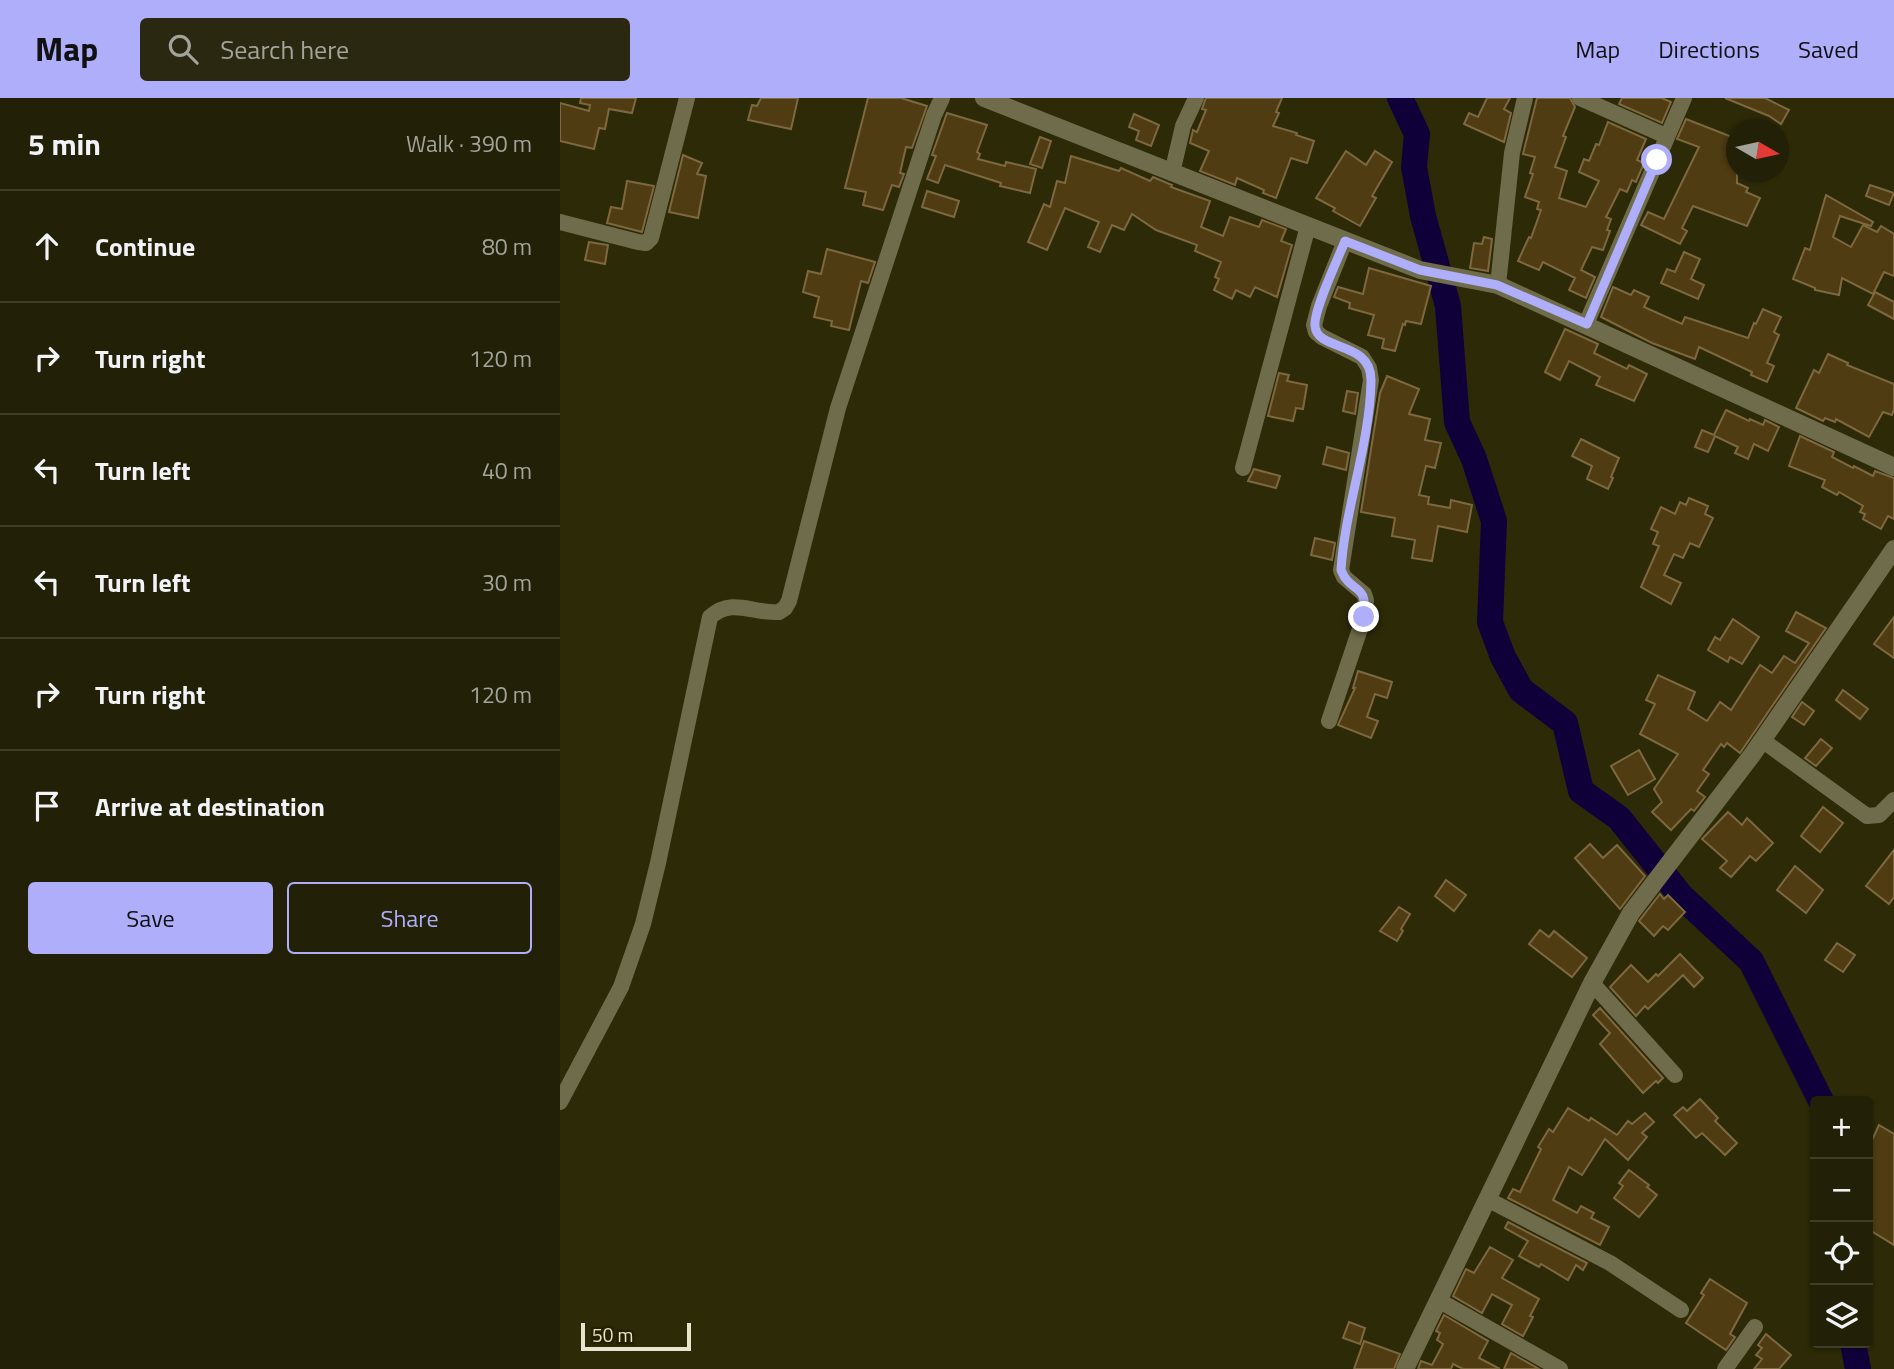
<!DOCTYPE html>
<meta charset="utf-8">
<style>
:root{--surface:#222006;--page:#2a2810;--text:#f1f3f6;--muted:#a2a39b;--line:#3f3e28;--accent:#aeaefa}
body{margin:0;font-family:"Titillium Web",sans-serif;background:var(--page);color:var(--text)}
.controls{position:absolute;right:21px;bottom:21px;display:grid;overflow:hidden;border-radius:7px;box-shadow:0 2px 5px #0004}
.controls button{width:63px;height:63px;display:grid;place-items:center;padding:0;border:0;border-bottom:2px solid var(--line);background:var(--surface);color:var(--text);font:35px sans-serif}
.compass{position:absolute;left:1166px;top:21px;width:63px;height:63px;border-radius:50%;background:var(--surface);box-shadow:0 2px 5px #0004;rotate:99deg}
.scale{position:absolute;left:21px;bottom:18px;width:110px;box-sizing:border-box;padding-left:7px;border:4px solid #e7e5cd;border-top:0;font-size:19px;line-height:24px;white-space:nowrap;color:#e7e5cd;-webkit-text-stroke:5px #242000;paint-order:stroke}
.stop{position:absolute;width:21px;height:21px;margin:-16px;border:5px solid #aeaefa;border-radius:50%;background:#fff}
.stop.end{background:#aeaefa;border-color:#fff;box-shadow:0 2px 7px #0008}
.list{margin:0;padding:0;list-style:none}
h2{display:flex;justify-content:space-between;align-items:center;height:91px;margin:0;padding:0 28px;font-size:30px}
h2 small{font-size:23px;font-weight:400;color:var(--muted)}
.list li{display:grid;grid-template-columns:46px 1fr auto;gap:21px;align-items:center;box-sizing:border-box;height:112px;padding:0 28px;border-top:2px solid var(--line)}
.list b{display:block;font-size:26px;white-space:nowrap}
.list em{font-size:23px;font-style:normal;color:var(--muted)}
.actions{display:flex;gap:14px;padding:21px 28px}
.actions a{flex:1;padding:16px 0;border:2px solid var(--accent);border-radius:7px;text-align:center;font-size:24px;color:var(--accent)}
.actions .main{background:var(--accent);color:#111}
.icon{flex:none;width:38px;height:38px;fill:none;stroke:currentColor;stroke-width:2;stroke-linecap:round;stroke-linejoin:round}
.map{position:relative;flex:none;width:1334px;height:1271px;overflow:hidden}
header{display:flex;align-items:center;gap:42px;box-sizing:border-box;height:98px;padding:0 35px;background:var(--accent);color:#111}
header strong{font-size:33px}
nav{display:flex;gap:38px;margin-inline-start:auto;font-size:24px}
.search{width:490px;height:63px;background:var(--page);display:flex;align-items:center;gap:18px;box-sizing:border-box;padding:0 24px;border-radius:7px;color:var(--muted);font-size:26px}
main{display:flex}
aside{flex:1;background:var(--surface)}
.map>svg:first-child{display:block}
</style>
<header>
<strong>Map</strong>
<div class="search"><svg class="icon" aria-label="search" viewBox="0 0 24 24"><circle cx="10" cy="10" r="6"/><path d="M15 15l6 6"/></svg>Search here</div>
<nav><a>Map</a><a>Directions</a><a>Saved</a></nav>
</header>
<main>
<aside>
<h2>5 min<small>Walk · 390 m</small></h2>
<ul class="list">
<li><svg class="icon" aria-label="ahead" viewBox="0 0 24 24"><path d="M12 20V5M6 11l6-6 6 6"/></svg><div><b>Continue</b></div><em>80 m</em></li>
<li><svg class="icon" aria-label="right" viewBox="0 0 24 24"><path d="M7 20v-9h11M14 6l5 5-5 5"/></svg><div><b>Turn right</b></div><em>120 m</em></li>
<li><svg class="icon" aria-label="left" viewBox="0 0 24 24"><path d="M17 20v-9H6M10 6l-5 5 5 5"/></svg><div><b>Turn left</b></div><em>40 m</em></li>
<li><svg class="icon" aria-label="left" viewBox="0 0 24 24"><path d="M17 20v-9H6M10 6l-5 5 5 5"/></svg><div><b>Turn left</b></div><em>30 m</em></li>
<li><svg class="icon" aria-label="right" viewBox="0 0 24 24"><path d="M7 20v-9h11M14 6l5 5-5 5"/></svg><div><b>Turn right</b></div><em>120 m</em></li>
<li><svg class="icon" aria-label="arrive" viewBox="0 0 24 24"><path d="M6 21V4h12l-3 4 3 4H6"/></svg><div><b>Arrive at destination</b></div></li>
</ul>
<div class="actions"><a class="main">Save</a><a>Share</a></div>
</aside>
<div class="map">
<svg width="1334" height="1271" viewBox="0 0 1334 1271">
<rect width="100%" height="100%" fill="#2d2a08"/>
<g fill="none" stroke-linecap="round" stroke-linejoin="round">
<g stroke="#0f003a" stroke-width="26">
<polyline points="840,0 857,36 854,69 863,118 888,208 897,324 914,361 934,423 930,524 943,559 961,592 1005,625 1021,693 1059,720 1121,798 1191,863 1261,1003"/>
<polyline points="1293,1245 1298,1271"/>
</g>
</g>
<g fill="#4f3c12" stroke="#7d683f" stroke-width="2">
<polygon points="21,0 76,0 72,15 49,11 45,31 39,30 34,51 0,43 0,5 29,13 30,7 20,5"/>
<polygon points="201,0 238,0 231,31 188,22 192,7 197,8"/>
<polygon points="308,0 341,0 367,8 352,50 346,49 340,75 344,76 339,89 332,87 323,112 303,107 306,94 285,90"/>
<polygon points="646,0 722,0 716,14 719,15 713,28 737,35 736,37 754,43 747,65 731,60 716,100 703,95 704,92 677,80 675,87 640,73 649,53 630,45 633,32 637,34 646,12 642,11"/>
<polygon points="927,0 950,0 944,11 951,15 944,44 904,26 909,15 918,19"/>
<polygon points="977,0 1010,0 1015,9 1003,38 1006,39 995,69 1007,73 999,100 1026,109 1039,83 1019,74 1024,61 1029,63 1036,46 1039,47 1048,24 1086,41 1077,62 1084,65 1076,84 1072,82 1067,94 1060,91 1046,119 1051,121 1047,132 1050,133 1043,152 1032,149 1021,172 1035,179 1026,200 1009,192 1015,180 983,164 979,172 958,163 969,139 971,140 981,112 977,111 979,104 965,99 973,76 970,75 975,59 963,56"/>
<polygon points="1062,0 1102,0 1111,4 1102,25 1059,6"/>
<polygon points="1165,0 1205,0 1229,12 1221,26 1209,18"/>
<polygon points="387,15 427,27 417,54 420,56 418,61 445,68 446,64 476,71 470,95 440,88 441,85 385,67 378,85 367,81 376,58 372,57"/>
<polygon points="574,16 599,27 591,48 576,42 579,33 569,29"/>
<polygon points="1126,21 1177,41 1177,85 1188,90 1186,94 1200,100 1187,128 1133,108 1122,130 1127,133 1120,146 1081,127 1088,114 1104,121 1139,49 1117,41"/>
<polygon points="480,39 491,43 482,70 470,66"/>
<polygon points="786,53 806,67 815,53 832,64 812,98 816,100 800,128 773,113 775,110 756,100"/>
<polygon points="123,57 142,65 137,76 146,78 138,120 109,114"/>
<polygon points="511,58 559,73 561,70 590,83 593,79 612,87 611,89 650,103 641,129 663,138 670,119 699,129 702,122 726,131 721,143 732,147 717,199 695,189 690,199 676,192 672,201 654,192 659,181 655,179 661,164 635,153 637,147 596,132 572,116 564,132 552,127 540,154 528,149 539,124 505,110 487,152 468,144 484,106 490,109 497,83 505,85"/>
<polygon points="67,83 94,88 82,134 47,125 51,109 62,111"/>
<polygon points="1310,87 1334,95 1329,107 1306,98"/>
<polygon points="367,93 399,103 394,119 362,109"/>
<polygon points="1266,97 1313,124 1311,128 1280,118 1273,139 1291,149 1303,127 1317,134 1321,128 1334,136 1334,178 1324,174 1313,196 1282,180 1279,197 1255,192 1255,190 1233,181 1245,150 1250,152"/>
<polygon points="924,139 932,141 928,173 910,170 914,145 922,146"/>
<polygon points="29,144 48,147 45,166 25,162"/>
<polygon points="267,151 315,164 308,185 301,183 289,232 271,228 272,223 254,219 259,199 243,194 248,173 261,176"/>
<polygon points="1124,154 1140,161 1131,181 1144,187 1138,201 1101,185 1107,171 1115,174"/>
<polygon points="809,170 871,188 861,226 846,223 845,227 843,226 835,253 822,250 824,241 808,237 814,217 789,210 790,205 774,199 778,189 803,196"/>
<polygon points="1053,189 1071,197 1074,192 1089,199 1084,209 1122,226 1125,219 1188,240 1194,225 1196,226 1203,211 1221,219 1214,234 1219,237 1207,265 1214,268 1207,284 1191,277 1192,274 1139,249 1135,261 1092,245 1041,219"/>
<polygon points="1315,194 1334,204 1334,221 1308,207"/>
<polygon points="1005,231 1038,246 1034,255 1067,271 1069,267 1087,276 1074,303 1036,287 1040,279 1009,263 1000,282 985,274"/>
<polygon points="1268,256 1288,265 1287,267 1334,286 1334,311 1332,317 1323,314 1309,339 1276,321 1275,324 1265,320 1263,323 1236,310 1254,272 1259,275"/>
<polygon points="719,275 729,277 727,283 747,287 743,311 736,310 733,323 708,318"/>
<polygon points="827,278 859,291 849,316 870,321 865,342 881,345 875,370 866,368 859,397 869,399 868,406 890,410 891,402 912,407 907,434 878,428 872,463 852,460 855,442 832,438 835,420 801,414 820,295"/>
<polygon points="787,293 798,295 795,316 783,313"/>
<polygon points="1166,312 1189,323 1190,321 1203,327 1205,322 1219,329 1208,353 1194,346 1188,361 1175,355 1178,349 1155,338 1148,354 1135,349 1142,332 1154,337"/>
<polygon points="1240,338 1274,354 1272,359 1293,370 1294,368 1313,378 1315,373 1334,380 1334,421 1328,418 1321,431 1303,421 1305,416 1300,414 1303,408 1279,394 1277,397 1262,389 1265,382 1229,368"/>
<polygon points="1021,341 1059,360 1051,379 1053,380 1048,391 1027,381 1032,368 1012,358"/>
<polygon points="767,349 789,355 786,372 763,366"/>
<polygon points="694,371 720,378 716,390 688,383"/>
<polygon points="1129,400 1148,408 1145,416 1153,420 1139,449 1130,445 1123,460 1114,456 1104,477 1121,485 1111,506 1081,489 1099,448 1093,446 1098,434 1091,431 1101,409 1115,416 1120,404 1126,407"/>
<polygon points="755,440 775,445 772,462 751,457"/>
<polygon points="1236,514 1266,530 1180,655 1167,645 1164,649 1161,646 1143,672 1149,676 1137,693 1145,699 1134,713 1131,711 1111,732 1092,714 1102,704 1094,691 1118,656 1080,636 1095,606 1086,602 1098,577 1135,594 1128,611 1147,623 1160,604 1171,612 1200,567 1212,575 1224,558 1235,565 1249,545 1226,533"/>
<polygon points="1334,519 1334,560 1314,546"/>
<polygon points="1173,521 1199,539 1182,566 1170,559 1168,564 1148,552 1155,539 1160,542"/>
<polygon points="798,573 832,584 827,600 815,596 807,619 818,623 811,640 778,627 795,590 793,590"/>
<polygon points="1283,592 1308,611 1300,621 1276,602"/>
<polygon points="1242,604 1254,613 1244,627 1232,619"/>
<polygon points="1261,641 1272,650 1256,668 1245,660"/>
<polygon points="1079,652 1095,681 1068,697 1051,668"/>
<polygon points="1263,709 1283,725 1260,754 1241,738"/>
<polygon points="1168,714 1182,727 1187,720 1213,745 1196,763 1190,758 1171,779 1160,770 1167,763 1142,741"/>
<polygon points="1030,746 1043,760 1057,747 1085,778 1060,811 1015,760"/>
<polygon points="1334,752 1334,799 1329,806 1306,788"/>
<polygon points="1235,768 1263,792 1246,815 1217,792"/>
<polygon points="886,782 906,797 894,813 875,798"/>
<polygon points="1100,796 1104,801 1108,797 1125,814 1108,832 1103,828 1094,838 1079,823"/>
<polygon points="839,809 850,816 841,831 843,833 837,843 820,833"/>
<polygon points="980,832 989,839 994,833 1027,860 1012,879 969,846"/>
<polygon points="1277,845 1295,857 1283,874 1265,862"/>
<polygon points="1120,856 1143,880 1134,889 1123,877 1088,911 1085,908 1076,918 1050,889 1071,867 1088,884 1096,876 1098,878"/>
<polygon points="1040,910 1103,980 1098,985 1096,983 1083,995 1040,946 1050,935 1033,917"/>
<polygon points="1140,1001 1158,1020 1155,1023 1177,1045 1165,1057 1142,1035 1136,1040 1114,1017 1123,1009 1127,1013"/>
<polygon points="1008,1010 1029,1023 1031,1020 1057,1037 1068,1023 1072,1026 1085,1015 1094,1024 1082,1035 1087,1039 1068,1062 1045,1041 1022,1077 1009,1069 993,1102 1017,1115 1021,1108 1034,1115 1031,1120 1049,1129 1040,1147 948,1100 953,1091 960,1094 981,1051 978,1049 989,1031 993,1034"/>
<polygon points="1319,1027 1334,1036 1334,1147 1308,1131 1308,1051"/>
<polygon points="1069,1072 1089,1087 1087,1089 1097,1097 1079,1119 1054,1100 1063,1088 1059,1085"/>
<polygon points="948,1124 1027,1165 1023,1172 1016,1167 1008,1182 981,1166 979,1169 959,1158 968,1143 945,1130"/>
<polygon points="930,1149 953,1162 942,1180 979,1201 970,1218 973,1219 963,1238 942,1226 952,1207 932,1196 922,1215 893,1198 906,1171 914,1175"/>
<polygon points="1150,1181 1187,1205 1170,1236 1175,1239 1166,1252 1126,1225 1144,1197 1141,1195"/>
<polygon points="884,1217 928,1243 919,1260 940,1271 903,1271 893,1266 891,1271 858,1271 861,1263 872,1267 883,1246 877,1242 880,1235 876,1233"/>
<polygon points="789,1224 805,1230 800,1246 783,1240"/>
<polygon points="1206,1236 1231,1257 1219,1271 1194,1271 1202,1261 1196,1257 1202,1250 1198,1247"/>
<polygon points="804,1243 840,1256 834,1271 794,1271"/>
<polygon points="951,1255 979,1271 944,1271"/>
</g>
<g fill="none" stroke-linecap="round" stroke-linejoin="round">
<g stroke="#6f6c4c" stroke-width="16">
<polyline points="1020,0 1106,38"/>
<polyline points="612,75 623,28 636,0"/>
<polyline points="0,124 78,144 86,145 91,140 127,0"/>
<polyline points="938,187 952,55 965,0"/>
<polyline points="1026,226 1124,0"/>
<polyline points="683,370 748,128"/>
<polyline points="769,623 804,519 806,502 804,496 784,479 781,472 811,282 809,270 802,259 762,239 756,234 754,227 759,208 785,143"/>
<polyline points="1202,642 1307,718 1319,717 1334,702"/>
<polyline points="1032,885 1115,977"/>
<path d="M0,1004L61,889L83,826L98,765L150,519C173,499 192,516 219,514L225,510L229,503L278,310L374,17L382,0"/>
<polyline points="927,1101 1050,1165 1121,1212"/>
<polyline points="878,1202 1000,1271"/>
<polyline points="1165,1271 1195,1229"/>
</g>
<g stroke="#6f6c4c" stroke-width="18">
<polyline points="424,0 860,172 938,187 1334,369"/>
<polyline points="845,1271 1032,885 1071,815 1192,657 1334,451"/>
</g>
</g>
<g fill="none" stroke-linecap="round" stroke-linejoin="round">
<path stroke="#aeaefa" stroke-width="9" d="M804,519C808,483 791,497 781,472C785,409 810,346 811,283C812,242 757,254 755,228C753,213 778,161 785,143L860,172L937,187L1027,226L1097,62"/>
</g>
</svg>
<div class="controls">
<button>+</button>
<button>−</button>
<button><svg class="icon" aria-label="locate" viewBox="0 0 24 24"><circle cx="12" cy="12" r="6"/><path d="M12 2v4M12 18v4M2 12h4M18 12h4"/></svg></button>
<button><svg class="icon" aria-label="layers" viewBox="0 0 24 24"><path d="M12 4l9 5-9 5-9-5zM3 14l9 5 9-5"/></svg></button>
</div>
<svg class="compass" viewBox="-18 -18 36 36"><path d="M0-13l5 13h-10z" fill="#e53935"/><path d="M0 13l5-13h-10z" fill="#a2a39b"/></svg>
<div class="scale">50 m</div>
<div class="stop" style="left:1097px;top:62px"></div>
<div class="stop end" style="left:804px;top:519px"></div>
</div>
</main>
